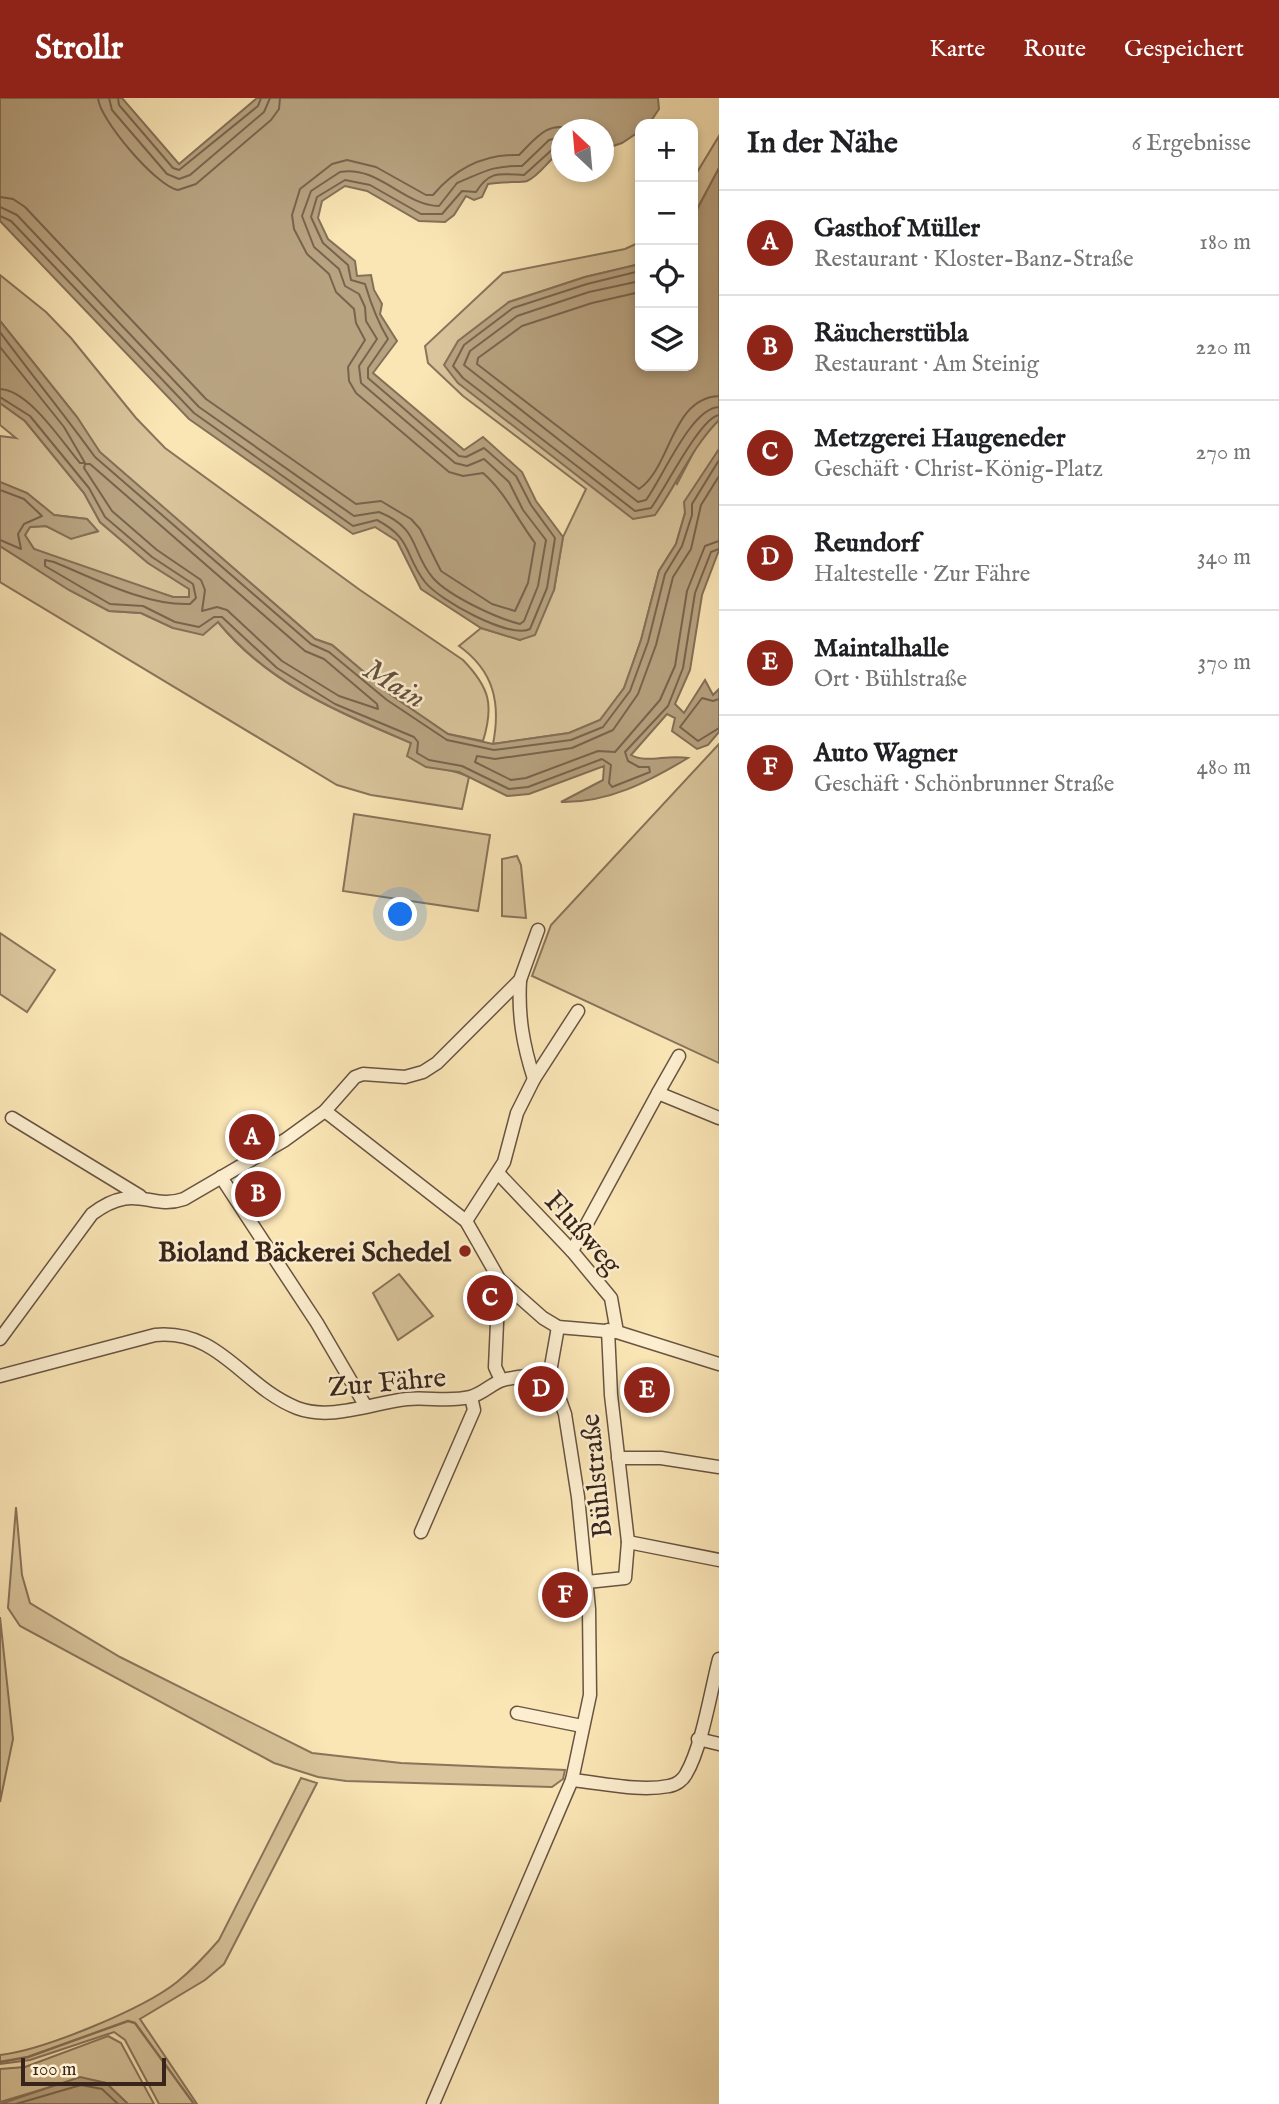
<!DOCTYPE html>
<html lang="de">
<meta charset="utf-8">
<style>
:root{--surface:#fff;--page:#f6f6f6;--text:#202124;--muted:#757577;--line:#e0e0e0;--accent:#8f2418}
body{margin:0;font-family:"IM FELL English",serif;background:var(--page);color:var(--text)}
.controls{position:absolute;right:21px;top:21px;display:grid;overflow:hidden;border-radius:14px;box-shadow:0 4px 10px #0003}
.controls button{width:63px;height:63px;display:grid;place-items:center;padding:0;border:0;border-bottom:2px solid var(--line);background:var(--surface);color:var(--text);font:35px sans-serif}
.compass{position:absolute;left:551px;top:21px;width:63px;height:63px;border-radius:50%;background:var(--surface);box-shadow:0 4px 10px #0003;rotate:334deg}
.scale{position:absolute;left:21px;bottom:18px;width:145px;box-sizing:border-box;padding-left:7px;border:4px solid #37241b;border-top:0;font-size:19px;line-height:24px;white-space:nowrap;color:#37241b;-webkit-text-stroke:5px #fceecf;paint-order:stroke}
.you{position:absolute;left:401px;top:817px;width:24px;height:24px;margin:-18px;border:5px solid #fff;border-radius:50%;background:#1a73e8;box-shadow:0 0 0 10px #1a73e833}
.badge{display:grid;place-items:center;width:46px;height:46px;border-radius:50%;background:var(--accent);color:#fff;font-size:23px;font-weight:700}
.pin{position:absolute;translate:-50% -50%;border:4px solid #fff;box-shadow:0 2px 7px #0006}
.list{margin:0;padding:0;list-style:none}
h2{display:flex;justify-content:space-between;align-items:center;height:91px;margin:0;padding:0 28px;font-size:30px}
h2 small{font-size:23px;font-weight:400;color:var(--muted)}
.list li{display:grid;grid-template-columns:46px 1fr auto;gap:21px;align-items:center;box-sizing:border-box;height:105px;padding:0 28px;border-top:2px solid var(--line)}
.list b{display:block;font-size:26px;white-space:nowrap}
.list p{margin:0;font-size:23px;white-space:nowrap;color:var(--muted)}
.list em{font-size:23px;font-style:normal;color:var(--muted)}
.icon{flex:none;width:38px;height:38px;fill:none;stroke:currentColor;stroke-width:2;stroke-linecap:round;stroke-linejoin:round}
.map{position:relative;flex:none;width:719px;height:2006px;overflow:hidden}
header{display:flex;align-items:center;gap:42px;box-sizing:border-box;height:98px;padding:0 35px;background:var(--accent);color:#fff}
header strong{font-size:33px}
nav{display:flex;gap:38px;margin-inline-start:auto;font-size:24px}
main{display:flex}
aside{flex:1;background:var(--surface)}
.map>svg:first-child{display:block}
</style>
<header>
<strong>Strollr</strong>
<nav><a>Karte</a><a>Route</a><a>Gespeichert</a></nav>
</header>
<main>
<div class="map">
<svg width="719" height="2006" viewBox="0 0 719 2006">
<rect width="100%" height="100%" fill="#fae5b5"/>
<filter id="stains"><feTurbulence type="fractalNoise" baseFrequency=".00286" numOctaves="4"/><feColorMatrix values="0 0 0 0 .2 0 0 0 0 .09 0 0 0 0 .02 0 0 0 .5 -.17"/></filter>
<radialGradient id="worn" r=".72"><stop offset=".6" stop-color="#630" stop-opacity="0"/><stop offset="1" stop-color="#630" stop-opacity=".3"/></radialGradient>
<g fill="#d9c49b" stroke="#88745b" stroke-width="2">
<polygon points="719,38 719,70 693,119 693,81"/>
<path d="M640,144V166L585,179L509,204L677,386L702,338L719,322V351L685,415L676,446L659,473L641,542L624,590L600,622L569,635L493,646C501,605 494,573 459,548L481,530L520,542L554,492L563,439L586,391L463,298L428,265L425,248L503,175L625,151Z"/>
<path d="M0,177L46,214L71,240L136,320L165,350L360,492L463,562C490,590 494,607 483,643L448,636L391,597L332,547L315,541L99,354L77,319L0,223Z"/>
<polygon points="0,305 25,323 84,395 100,424 148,465 189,491 189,500 173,499 113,481 34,451 25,437 30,429 46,428 71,440 97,434 87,421 54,417 27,395 0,384 0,338 16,340 0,327"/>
<path d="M0,448L69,492L109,513L141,515L173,530L218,524C268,586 340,615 411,645L408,658C432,673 447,668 469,679L462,711L371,697L337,687L0,484Z"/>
<polygon points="719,646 719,965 532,878 551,827"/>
<polygon points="354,716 490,737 478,813 343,793"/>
<polygon points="517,758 521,767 526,820 502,818 502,761"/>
<polygon points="0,835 55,872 27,914 0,896"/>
<polygon points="399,1176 433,1218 398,1242 373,1195"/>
<polygon points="16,1409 22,1477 30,1505 120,1559 312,1655 401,1665 565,1672 563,1681 552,1689 346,1683 318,1679 274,1665 20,1528 8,1510"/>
<polygon points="0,1519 13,1641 0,1704"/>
<path d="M301,1680L317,1685L224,1866L205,1882L140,1921L197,2006H159L125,1942L114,1934L30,1962L0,1966V1957C44,1952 143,1911 177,1884C193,1871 206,1857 219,1842Z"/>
<polygon points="108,1938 121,1945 154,2006 128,2006 106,1985 80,1980 0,2004 0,1971 25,1969"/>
</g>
<g fill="#b8a381" stroke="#847058" stroke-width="2">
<path d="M0,0H122L179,66L257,0H658L659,11L649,26H640V33L622,45L604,51V32H562L561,54C549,60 541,77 527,83C522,85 500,83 488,86L482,99L474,102L466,98L454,117L445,124L419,123L367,93L345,88L322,103L318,120L328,141L355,163L357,178L371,177L374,192L382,206L380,216L397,243L373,275L464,352L483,339L522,374L536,403L563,439L554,492L535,537L520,542L481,530L421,491L397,443L375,429L353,436L189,321L0,123Z"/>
<path d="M719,70V322C692,349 677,386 655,417L633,421L458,285L444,267L458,243L509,204L585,179L640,166V268H693V119Z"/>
<path d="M0,223L77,319L100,354L315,541L332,547L391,597L448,636L493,646L569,635L600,622L624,590L641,542L659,473L676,446L685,415L684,404L719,351V452L702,497L690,572L675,606L684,615L705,582L713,597L719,591V634L708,647L697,651L672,633L675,620L667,616L631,657C647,666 666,656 688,660C648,684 608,705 561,704L603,682L604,668L529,696L507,698L459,674L426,669L407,658L411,645C338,613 270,587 218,524L203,537L173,530L141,515L109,513L69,492L0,448V384L27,395L54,417L87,421L98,433L71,441L46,428L30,429L25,437L34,451L173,499H189V491L148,465L100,424L84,395L25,323L0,305Z"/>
<polygon points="80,1979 106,1985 128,2006 0,2006"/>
</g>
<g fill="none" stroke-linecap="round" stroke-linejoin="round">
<g stroke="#78644e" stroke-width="2">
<path d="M98,0C99,21 157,89 178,92L196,86L271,22L279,11L280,0"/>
<polyline points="109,0 112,12 167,76 179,81 190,77 264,14 270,0"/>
<polyline points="118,0 119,7 173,70 179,72 258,8 261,0"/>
<path d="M0,99L13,101L25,109L206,301L356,406L381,403L411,421L420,431L441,473L492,506L515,513L528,485L535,445C517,421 505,394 483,375L463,378L449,374L356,295L349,283L348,269L365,242L356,225L354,211L336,194L329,176L307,156L294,131L292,117L300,91L332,66L347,62L376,69L426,97H433C455,71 483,56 519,57C535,41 549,21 573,32"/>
<path d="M0,109L17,117L199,309L354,418L379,414C421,431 410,453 433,480C449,498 496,520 520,526L524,523L538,488L546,442L523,412L509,384L484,361L467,368L455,365L361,285L359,268L377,241L366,223L365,209L359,196L345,188L339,171L314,149L302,118L311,93L340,74C378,67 403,107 439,108L457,85C482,75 492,67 522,68L549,42L562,39"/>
<path d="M0,118L11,123L194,315L353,428L377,422C413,441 404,457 425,484C439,502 509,541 530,531L547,490L555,440L531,407L516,378L484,350L466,359L459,358L368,280V270L388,241C377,223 371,206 365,186L351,182L348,167L323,145L311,119L317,99L345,82L370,87L421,116H442L462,93L476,94C490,72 500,76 524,77L555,49L562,47"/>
<path d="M640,173L587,186L513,210L464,247L453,268L463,280L635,413L651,410C665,391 700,320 719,317"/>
<path d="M640,183L589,194L517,218L470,253L464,267L638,404L646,402C663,379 691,310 719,309"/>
<path d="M640,194L592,205L522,228L478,260L477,266L639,391C671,370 671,300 719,298"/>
<path d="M0,234C31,276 64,316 95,359L311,546L329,554L387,602L447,642L494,652L571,642L603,629L630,593L648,544L665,476L682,448L692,417V406L719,362"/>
<path d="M0,249L64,329L85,365H80C62,344 29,292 0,291"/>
<path d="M0,299L30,318L89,390L105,419L152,459L193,486L196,500L190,506C147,508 93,480 54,464L45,462V468L110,506L143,508L175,524L199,529L214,519H222L277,570L335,606L414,639L418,644L417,655L429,662L462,668L509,691L528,689L602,661L611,667L609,685L612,689L650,674L649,669H639L628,663L625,654L668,608L683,570L695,495L711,454L719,451"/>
<polygon points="85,366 90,366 305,553 324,561 377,606 378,611 339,598 282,563 227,512 217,509 202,513 205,492 201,482 157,452 112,413 84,370"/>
<polyline points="719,378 701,407 691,451 673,479 656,547 638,596 613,632 572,650 495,661 477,658 475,664 511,682 526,680 598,653 615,654 660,602 675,568 687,493 705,448 719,443"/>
<polyline points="0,392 24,401 42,418 24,426 18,436 21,451 0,442"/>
<polyline points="719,601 713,603 702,600 680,629 698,643 719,630"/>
<polyline points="16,2006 81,1987 102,1991 118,2006"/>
</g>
<polyline stroke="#847058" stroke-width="2.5" points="0,1964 28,1959 128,1923 135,1925 194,2006"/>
<g stroke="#685442" stroke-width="15">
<g id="minor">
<path d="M520,882C518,918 523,947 534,981"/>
<polyline points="658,995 679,958"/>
<polyline points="325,1013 466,1123 499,1181 543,1220 558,1229 617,1234 719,1266"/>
<polyline points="12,1020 140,1098"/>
<polyline points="498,1075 572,1153 611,1200 617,1234"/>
<polyline points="221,1079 317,1225 365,1307"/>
<polyline points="466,1123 504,1064 517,1015 534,981 578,913"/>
<polyline points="572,1153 658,995 719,1020"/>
<polyline points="499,1181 495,1269 501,1282"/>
<path d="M0,1241L92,1116C136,1083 149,1113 184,1101L285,1042L325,1013L355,979L363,976L405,979L423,974L437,965L520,882L538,832"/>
<path d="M0,1278L155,1237C220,1231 242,1288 297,1310C331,1323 372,1305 407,1301C427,1299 451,1304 470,1299C483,1296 492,1285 503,1282C518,1278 535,1278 550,1274"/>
<polyline points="618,1360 661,1360 719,1369"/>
<polyline points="421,1434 474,1312 471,1299"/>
<polyline points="628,1444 719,1462"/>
<polyline points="587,1484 625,1480 628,1444 611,1297 608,1232"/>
<polyline points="517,1615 582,1628"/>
<polyline points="698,1641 719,1646"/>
<path d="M572,1682C603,1685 639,1694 669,1688C676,1687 683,1682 686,1676C702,1649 711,1592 719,1561"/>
<polyline points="433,2006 572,1682 590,1597 589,1511 578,1399 565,1316 550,1274 558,1229"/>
</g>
</g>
<use href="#minor" stroke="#fceecf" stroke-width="12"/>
</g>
<circle fill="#8f2418" stroke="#fceecf" stroke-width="2.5" cx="465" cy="1153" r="7"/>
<g text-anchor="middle" stroke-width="5" stroke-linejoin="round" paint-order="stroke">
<g font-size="28" fill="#37241b" stroke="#fceecf">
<text transform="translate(584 1134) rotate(48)" y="10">Flußweg</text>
<text transform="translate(387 1283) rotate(-5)" y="10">Zur Fähre</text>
<text transform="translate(595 1378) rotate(-96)" y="10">Bühlstraße</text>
</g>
<g font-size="28" font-weight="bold" fill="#37241b" stroke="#fceecf" text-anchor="end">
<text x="451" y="1163">Bioland Bäckerei Schedel</text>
</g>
<g font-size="30" font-style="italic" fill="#64503f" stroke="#fceecf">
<text transform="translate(395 585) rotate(32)" y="10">Main</text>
</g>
</g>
<rect width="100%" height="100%" filter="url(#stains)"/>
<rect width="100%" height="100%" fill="url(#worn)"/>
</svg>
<div class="controls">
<button>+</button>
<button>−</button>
<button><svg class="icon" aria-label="locate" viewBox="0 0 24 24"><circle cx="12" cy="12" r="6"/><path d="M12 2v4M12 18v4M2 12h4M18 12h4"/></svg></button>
<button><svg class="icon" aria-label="layers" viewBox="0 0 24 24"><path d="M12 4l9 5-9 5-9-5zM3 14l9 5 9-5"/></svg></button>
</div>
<svg class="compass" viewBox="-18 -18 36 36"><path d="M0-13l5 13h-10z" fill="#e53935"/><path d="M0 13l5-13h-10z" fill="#757577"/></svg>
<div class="scale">100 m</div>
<div class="you"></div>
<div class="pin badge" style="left:252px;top:1039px">A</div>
<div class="pin badge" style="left:258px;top:1096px">B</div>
<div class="pin badge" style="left:490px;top:1200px">C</div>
<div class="pin badge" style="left:541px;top:1291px">D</div>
<div class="pin badge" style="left:647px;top:1292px">E</div>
<div class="pin badge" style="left:565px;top:1497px">F</div>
</div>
<aside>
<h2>In der Nähe<small>6 Ergebnisse</small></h2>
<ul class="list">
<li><span class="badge">A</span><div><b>Gasthof Müller</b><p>Restaurant · Kloster-Banz-Straße</p></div><em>180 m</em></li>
<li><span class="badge">B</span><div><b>Räucherstübla</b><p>Restaurant · Am Steinig</p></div><em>220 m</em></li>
<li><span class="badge">C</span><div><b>Metzgerei Haugeneder</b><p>Geschäft · Christ-König-Platz</p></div><em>270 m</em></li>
<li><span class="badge">D</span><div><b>Reundorf</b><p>Haltestelle · Zur Fähre</p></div><em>340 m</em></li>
<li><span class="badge">E</span><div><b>Maintalhalle</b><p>Ort · Bühlstraße</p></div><em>370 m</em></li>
<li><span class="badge">F</span><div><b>Auto Wagner</b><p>Geschäft · Schönbrunner Straße</p></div><em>480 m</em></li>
</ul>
</aside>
</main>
